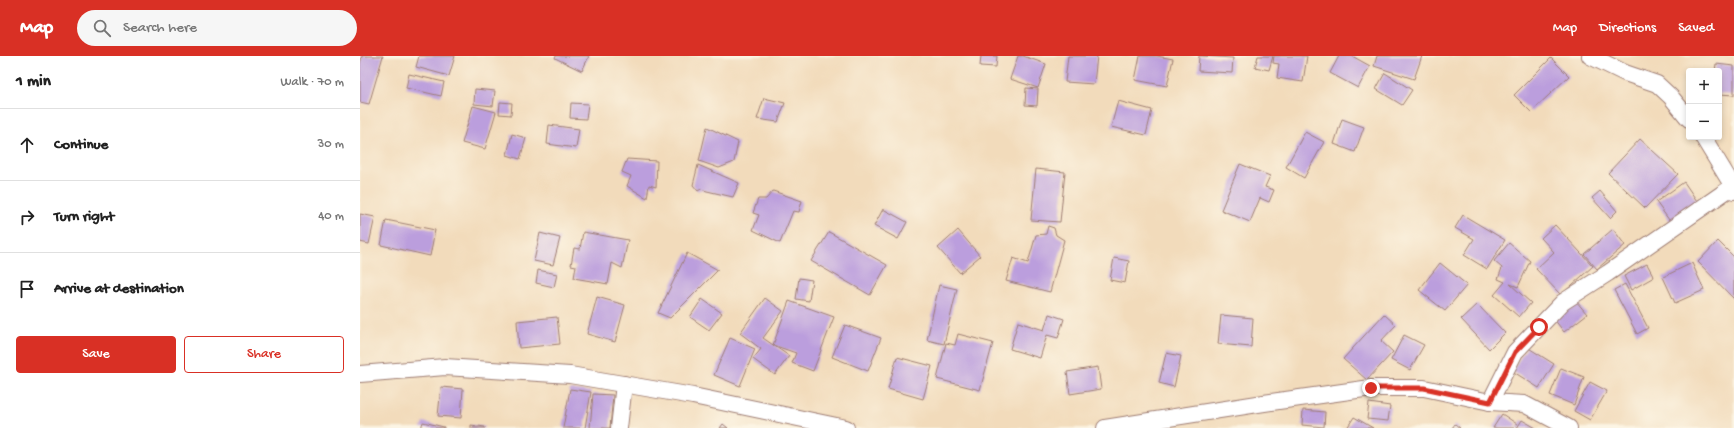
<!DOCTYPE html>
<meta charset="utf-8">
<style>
:root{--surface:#fff;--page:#f6f6f6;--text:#222;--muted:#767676;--line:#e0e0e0;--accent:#d93025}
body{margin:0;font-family:"Gochi Hand",sans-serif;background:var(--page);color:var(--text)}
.controls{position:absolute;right:12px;top:12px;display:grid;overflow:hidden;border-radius:4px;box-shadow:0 2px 6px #0003}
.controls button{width:36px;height:36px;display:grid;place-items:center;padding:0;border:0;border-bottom:1px solid var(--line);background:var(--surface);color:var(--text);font:20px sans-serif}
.stop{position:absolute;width:12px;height:12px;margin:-9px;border:3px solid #d93025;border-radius:50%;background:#fff}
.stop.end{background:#d93025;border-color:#fff;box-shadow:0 1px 4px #0008}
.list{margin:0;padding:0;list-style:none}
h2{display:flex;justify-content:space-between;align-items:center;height:52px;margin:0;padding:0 16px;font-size:17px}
h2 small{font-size:13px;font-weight:400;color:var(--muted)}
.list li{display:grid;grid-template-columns:26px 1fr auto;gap:12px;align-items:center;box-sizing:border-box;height:72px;padding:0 16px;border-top:1px solid var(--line)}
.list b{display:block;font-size:15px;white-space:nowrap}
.list em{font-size:13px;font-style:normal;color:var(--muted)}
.actions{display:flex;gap:8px;padding:12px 16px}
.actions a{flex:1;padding:9px 0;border:1px solid var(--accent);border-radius:4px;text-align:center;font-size:14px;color:var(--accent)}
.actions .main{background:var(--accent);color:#fff}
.icon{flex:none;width:22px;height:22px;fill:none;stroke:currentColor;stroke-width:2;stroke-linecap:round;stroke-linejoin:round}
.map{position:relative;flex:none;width:1374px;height:372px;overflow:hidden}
header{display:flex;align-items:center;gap:24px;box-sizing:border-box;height:56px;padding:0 20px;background:var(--accent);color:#fff}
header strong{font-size:19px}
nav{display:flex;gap:22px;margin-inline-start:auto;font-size:14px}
.search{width:280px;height:36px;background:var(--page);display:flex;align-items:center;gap:10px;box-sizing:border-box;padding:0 14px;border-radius:22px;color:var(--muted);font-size:15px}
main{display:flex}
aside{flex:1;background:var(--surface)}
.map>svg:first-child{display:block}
</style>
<header>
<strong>Map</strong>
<div class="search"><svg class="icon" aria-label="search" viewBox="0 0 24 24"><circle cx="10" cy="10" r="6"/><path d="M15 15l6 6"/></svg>Search here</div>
<nav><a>Map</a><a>Directions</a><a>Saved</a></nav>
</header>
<main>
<aside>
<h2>1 min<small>Walk · 70 m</small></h2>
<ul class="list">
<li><svg class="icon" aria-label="ahead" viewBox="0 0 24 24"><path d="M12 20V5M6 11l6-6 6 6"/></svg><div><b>Continue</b></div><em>30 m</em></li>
<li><svg class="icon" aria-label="right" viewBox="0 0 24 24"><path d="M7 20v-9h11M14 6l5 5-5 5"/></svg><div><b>Turn right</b></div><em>40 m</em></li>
<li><svg class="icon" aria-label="arrive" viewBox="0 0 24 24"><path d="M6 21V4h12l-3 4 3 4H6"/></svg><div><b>Arrive at destination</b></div></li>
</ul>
<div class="actions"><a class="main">Save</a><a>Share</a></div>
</aside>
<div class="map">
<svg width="1374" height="372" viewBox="0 0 1374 372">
<rect width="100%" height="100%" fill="#fcf5e5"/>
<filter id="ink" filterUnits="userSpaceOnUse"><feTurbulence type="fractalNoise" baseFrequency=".025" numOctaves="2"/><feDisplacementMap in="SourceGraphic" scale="8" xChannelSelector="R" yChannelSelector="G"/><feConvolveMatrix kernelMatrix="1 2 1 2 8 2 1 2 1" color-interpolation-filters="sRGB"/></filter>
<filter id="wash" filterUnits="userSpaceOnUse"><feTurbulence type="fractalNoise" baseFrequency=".012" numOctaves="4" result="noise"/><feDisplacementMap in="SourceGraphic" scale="16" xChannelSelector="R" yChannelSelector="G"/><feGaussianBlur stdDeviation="0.9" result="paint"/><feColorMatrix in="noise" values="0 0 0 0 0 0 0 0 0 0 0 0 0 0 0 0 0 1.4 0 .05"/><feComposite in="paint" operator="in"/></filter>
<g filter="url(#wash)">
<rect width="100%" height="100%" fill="#f2dbbb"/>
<g id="blocks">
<g fill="#bb9edd">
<polygon points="2,0 23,0 9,48 0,46 0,8"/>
<polygon points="59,0 95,0 89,20 56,11"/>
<polygon points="196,0 229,0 222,15 195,2"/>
<polygon points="621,0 637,0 636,11 620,10"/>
<polygon points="658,0 663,0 686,8 678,32 650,23"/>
<polygon points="708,0 737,0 734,28 705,26"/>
<polygon points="780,0 797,0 813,3 807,30 775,24"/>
<polygon points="839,0 873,2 872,17 838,15"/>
<polygon points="898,0 913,0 909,14 895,11"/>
<polygon points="914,0 947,0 943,26 917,22 919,8 913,7"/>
<polygon points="979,0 992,0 1010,10 998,32 970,17"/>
<polygon points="1017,0 1062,0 1054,23 1014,10"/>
<polygon points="1191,2 1209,20 1171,56 1154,39"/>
<polygon points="1356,8 1374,10 1374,39 1359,38 1359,15 1355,15"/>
<polygon points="1025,17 1052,34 1042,49 1016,33"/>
<polygon points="49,18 84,26 81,40 46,32"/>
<polygon points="666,32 678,33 677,50 665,49"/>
<polygon points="115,33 135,35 133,50 114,48"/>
<polygon points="404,42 425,47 418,66 397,63"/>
<polygon points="758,45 792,54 786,79 751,71"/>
<polygon points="140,46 152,47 151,59 139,58"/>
<polygon points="211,47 228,48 226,63 210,62"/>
<polygon points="113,50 136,56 125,93 102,87"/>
<polygon points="982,63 1004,71 995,96 974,88"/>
<polygon points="189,69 219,73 216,92 187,88"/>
<polygon points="347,71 378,86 374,106 359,112 339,105"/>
<polygon points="945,76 964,86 944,122 926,111"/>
<polygon points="152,78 166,82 160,103 147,99"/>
<polygon points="1280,83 1318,118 1285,152 1248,117"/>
<polygon points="267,103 297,105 296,131 289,129 287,142 267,130 271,120 262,116"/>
<polygon points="880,108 910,120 905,131 914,134 909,146 900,142 890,166 861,154"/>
<polygon points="338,109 379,127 373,141 347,135 341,133 338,135 333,129"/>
<polygon points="676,113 705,116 700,166 671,164"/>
<polygon points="1324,126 1339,148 1312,168 1296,146"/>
<polygon points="413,135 442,145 439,156 433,155 420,187 393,174 399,159 393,157 398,143 406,143"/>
<polygon points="1240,135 1257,155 1250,162 1232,142"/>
<polygon points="523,153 547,166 538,183 514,170"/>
<polygon points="0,158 15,161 9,188 0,186"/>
<polygon points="1103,159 1145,184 1127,213 1104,199 1114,183 1095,172"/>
<polygon points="26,164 75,174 70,200 21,189"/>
<polygon points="1195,169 1233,210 1201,239 1176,213 1194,196 1181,182"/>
<polygon points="688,170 694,172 696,179 704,184 690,236 646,225 653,202 668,207 676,179 686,178"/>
<polygon points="1253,173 1265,189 1237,213 1224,198"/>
<polygon points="598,174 620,200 600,217 578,192"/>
<polygon points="223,176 268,184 262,212 252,207 248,228 214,222 216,210 211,209 214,192 220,193"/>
<polygon points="469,176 527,209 510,239 451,205"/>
<polygon points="180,177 200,182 193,209 174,205"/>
<polygon points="1358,185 1374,201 1374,243 1338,206"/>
<polygon points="1149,187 1170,205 1158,231 1150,228 1171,247 1159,261 1134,239 1145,226 1138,223 1142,212 1134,205"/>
<polygon points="327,197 358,214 310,262 298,257"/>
<polygon points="754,202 769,205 765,227 750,224"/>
<polygon points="1080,207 1107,229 1085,255 1059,234"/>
<polygon points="1332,207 1344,234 1315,247 1303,221"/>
<polygon points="1287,208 1294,221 1271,234 1264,220"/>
<polygon points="178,214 197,218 194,231 176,227"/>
<polygon points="439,222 452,224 449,245 436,243"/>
<polygon points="1265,228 1288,272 1277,278 1254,234"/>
<polygon points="579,229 597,233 584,288 567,284"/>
<polygon points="237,241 265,249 255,286 227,278"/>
<polygon points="405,242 423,255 403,282 429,300 415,319 393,303 401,293 380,277"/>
<polygon points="342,243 362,257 349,274 330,261"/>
<polygon points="429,245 474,261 453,315 432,307 436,297 413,289"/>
<polygon points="1216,245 1227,258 1204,276 1194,263"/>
<polygon points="1117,248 1145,277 1129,293 1101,263"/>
<polygon points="689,258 704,263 698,282 687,279 680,302 650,293 658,266 684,274"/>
<polygon points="1024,258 1036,269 1021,285 1033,296 1007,324 983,303"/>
<polygon points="861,259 893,262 891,291 858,288"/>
<polygon points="197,261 200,288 159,292 157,265"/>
<polygon points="485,269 521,282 508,315 472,301"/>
<polygon points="598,278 633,287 620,334 577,323 586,287 595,289"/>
<polygon points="1044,279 1064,289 1050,314 1031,304"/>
<polygon points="370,282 395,293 380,330 354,319"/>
<polygon points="1167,291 1194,308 1179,332 1152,315"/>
<polygon points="806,297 821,300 814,331 799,327"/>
<polygon points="537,301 572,310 563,343 528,333"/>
<polygon points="738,311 741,333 710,338 707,316"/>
<polygon points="1201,312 1224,321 1214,349 1190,339"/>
<polygon points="1230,326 1247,335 1230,364 1214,355"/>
<polygon points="81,331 103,333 101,362 78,360"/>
<polygon points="210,333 231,336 225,372 203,372"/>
<polygon points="233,338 253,339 250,372 230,372"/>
<polygon points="1009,347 1030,350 1028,365 1007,363"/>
<polygon points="943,354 965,356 964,371 942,369"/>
<polygon points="1142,358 1157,368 1155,372 1133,372"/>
<polygon points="994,361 1013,372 987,372"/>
<polygon points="1162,364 1176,372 1157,372"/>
<polygon points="63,366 84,371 84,372 61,372"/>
<polygon points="363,368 368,372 360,372"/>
<polygon points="1095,368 1100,372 1092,372"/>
<polygon points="111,369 125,371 125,372 111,372"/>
</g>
</g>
</g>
<g filter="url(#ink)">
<use href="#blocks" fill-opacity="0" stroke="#9e7d73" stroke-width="1"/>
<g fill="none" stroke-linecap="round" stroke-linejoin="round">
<g stroke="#9e7d73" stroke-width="18">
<g id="minor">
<polyline points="1230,0 1265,17 1297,28 1311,41 1329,63"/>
<polyline points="1343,81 1374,132"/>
<polyline points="0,318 85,311 210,319 333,340 486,372"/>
<polyline points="1130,346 1155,296 1203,246 1248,217 1369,133 1374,135"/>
<polyline points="259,372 264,328"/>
<polyline points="745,372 904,347 1011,332 1064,332 1130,346 1164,348 1209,372"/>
</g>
</g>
<use href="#minor" stroke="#fff" stroke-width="16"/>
</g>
</g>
<g fill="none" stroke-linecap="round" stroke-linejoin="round" filter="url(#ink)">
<polyline stroke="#d93025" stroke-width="5" points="1011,332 1064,332 1130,346 1155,296 1179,271"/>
</g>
</svg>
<div class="controls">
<button>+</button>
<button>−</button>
</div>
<div class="stop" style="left:1179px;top:271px"></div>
<div class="stop end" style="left:1011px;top:332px"></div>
</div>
</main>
